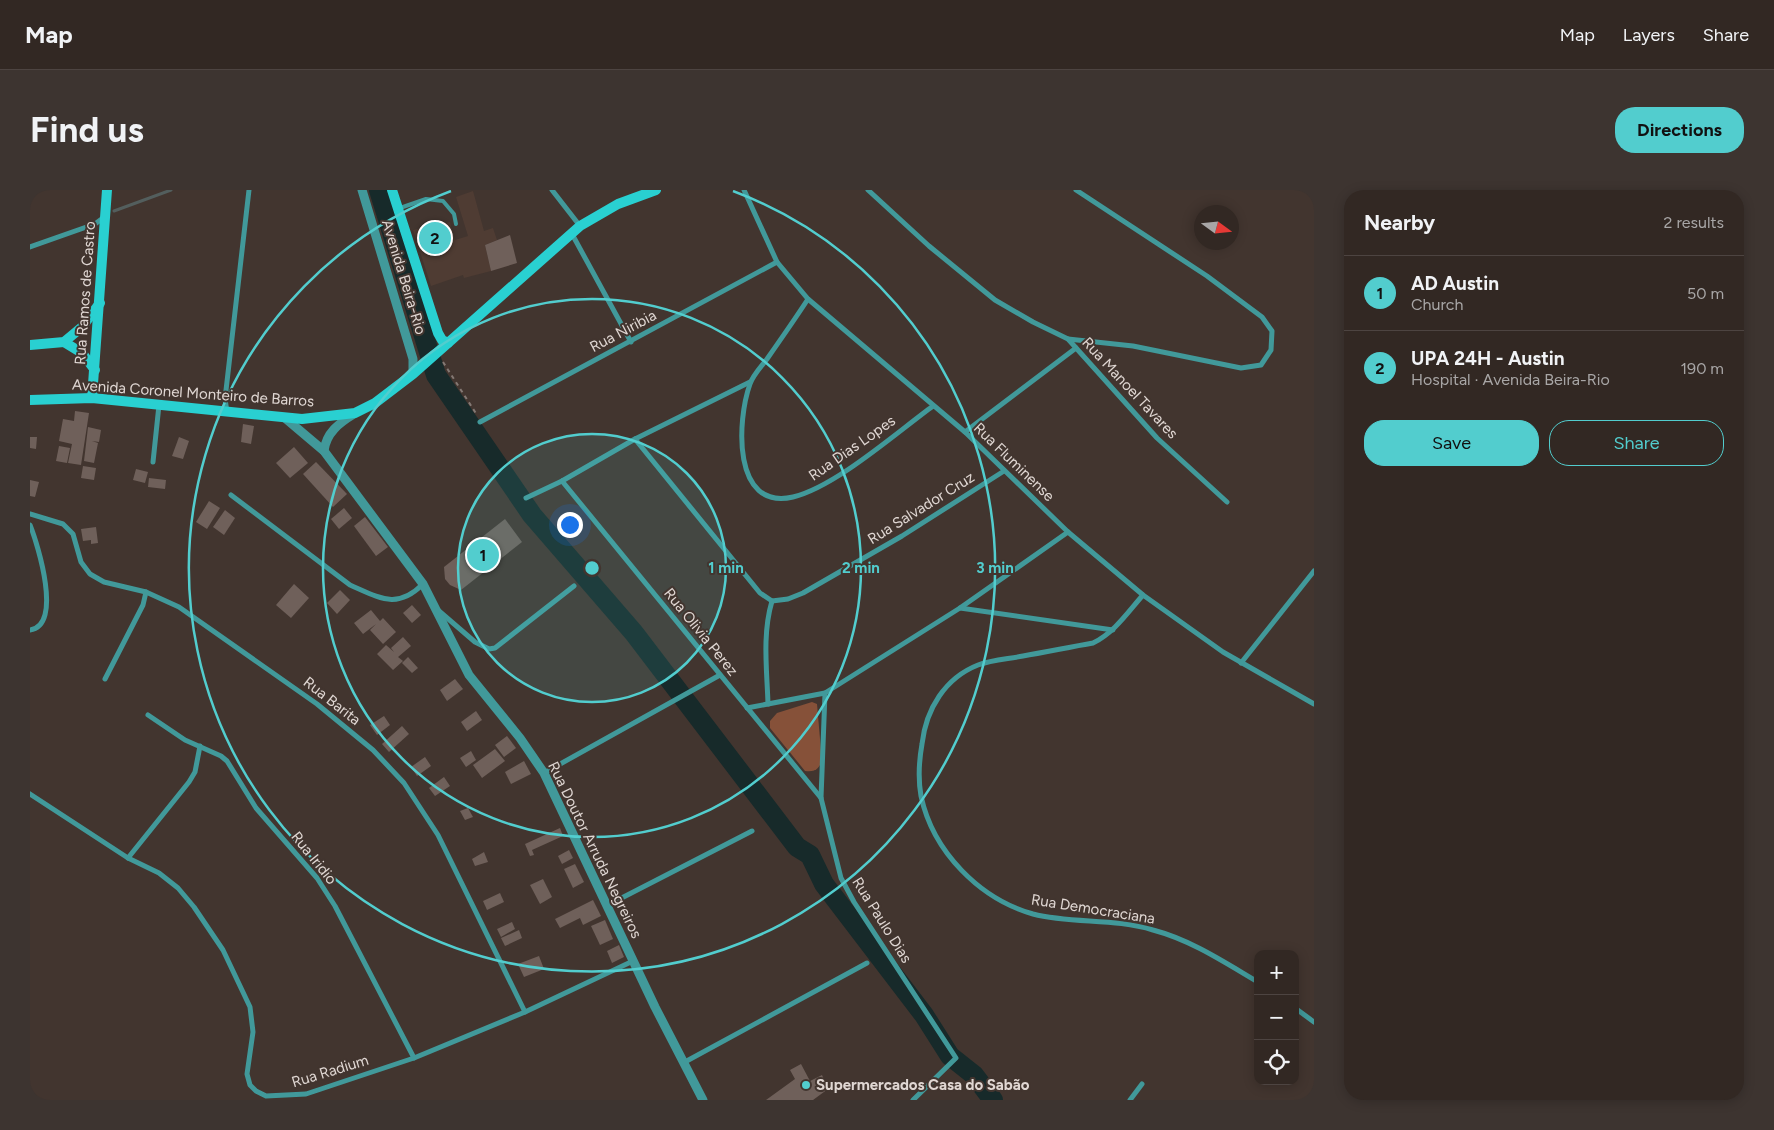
<!DOCTYPE html>
<meta charset="utf-8">
<style>
:root{--surface:#322823;--page:#3d3430;--text:#f1f3f6;--muted:#a8a6a6;--line:#4d4441;--accent:#52cdce}
body{margin:0;font-family:Figtree,sans-serif;background:var(--page);color:var(--text)}
.controls{position:absolute;right:15px;bottom:15px;display:grid;overflow:hidden;border-radius:10px;box-shadow:0 2px 12px #0003}
.controls button{width:45px;height:45px;display:grid;place-items:center;padding:0;border:0;border-bottom:1px solid var(--line);background:var(--surface);color:var(--text);font:25px sans-serif}
.compass{position:absolute;left:1164px;top:15px;width:45px;height:45px;border-radius:50%;background:var(--surface);box-shadow:0 2px 12px #0003;rotate:105deg}
.you{position:absolute;left:539px;top:334px;width:18px;height:18px;margin:-12px;border:4px solid #fff;border-radius:50%;background:#1a73e8;box-shadow:0 0 0 8px #1a73e833}
.badge{display:grid;place-items:center;width:32px;height:32px;border-radius:50%;background:var(--accent);color:#111;font-size:16px;font-weight:700}
.pin{position:absolute;translate:-50% -50%;border:2px solid #fff;box-shadow:0 1px 5px #0006}
.list{margin:0;padding:0;list-style:none}
h2{display:flex;justify-content:space-between;align-items:center;height:65px;margin:0;padding:0 20px;font-size:21px}
h2 small{font-size:16px;font-weight:400;color:var(--muted)}
.list li{display:grid;grid-template-columns:32px 1fr auto;gap:15px;align-items:center;box-sizing:border-box;height:75px;padding:0 20px;border-top:1px solid var(--line)}
.list b{display:block;font-size:19px;white-space:nowrap}
.list p{margin:0;font-size:16px;white-space:nowrap;color:var(--muted)}
.list em{font-size:16px;font-style:normal;color:var(--muted)}
.actions{display:flex;gap:10px;padding:15px 20px}
.actions a{flex:1;padding:11px 0;border:1px solid var(--accent);border-radius:20px;text-align:center;font-size:18px;color:var(--accent)}
.actions .main{background:var(--accent);color:#111}
.icon{flex:none;width:28px;height:28px;fill:none;stroke:currentColor;stroke-width:2;stroke-linecap:round;stroke-linejoin:round}
.map{position:relative;flex:none;width:1284px;height:910px;overflow:hidden;border-radius:20px}
header{display:flex;align-items:center;gap:30px;box-sizing:border-box;height:70px;padding:0 25px;background:var(--surface);border-bottom:1px solid var(--line)}
header strong{font-size:24px}
nav{display:flex;gap:28px;margin-inline-start:auto;font-size:18px}
.intro{display:flex;align-items:center;justify-content:space-between;box-sizing:border-box;height:120px;padding:0 30px}
h1{margin:0;font-size:35px}
.button{padding:12px 22px;border-radius:20px;background:var(--accent);color:#111;font-size:18px;font-weight:700}
main{display:flex;gap:30px;padding:0 30px}
aside{flex:1;background:var(--surface);border-radius:20px;box-shadow:0 2px 12px #0003}
.map>svg:first-child{display:block}
</style>
<header>
<strong>Map</strong>
<nav><a>Map</a><a>Layers</a><a>Share</a></nav>
</header>
<div class="intro"><h1>Find us</h1><a class="button">Directions</a></div>
<main>
<div class="map">
<svg width="1284" height="910" viewBox="0 0 1284 910">
<rect width="100%" height="100%" fill="#42352f"/>
<polygon fill="#4f3c33" points="443,1 454,41 463,38 467,50 455,55 461,81 434,88 433,85 401,96 383,40 420,32 425,50 438,46 426,7"/>
<path fill="#865139" d="M782,512L787,514L792,572C787,580 785,582 775,581L740,538V531L747,523Z"/>
<g fill="none" stroke-linecap="round" stroke-linejoin="round">
<polyline stroke="#535e5d" stroke-width="3" points="84,21 141,0"/>
<polyline stroke="#172a2a" stroke-width="20" points="349,0 406,185 502,325 604,443 767,657 780,665 794,694 894,825 920,866 944,885 963,910"/>
</g>
<g fill="#6f605a">
<polygon points="480,45 487,73 461,81 455,55"/>
<polygon points="45,221 59,223 51,275 38,273 42,254 29,251 33,229 44,231"/>
<polygon points="213,234 224,236 221,254 211,252"/>
<polygon points="58,237 71,240 69,252 62,251 68,253 64,273 54,271"/>
<polygon points="0,247 7,247 6,259 0,258"/>
<polygon points="149,247 159,251 153,269 142,266"/>
<polygon points="29,256 40,258 37,273 26,271"/>
<polygon points="264,257 278,273 260,288 246,273"/>
<polygon points="286,272 317,304 303,317 273,284"/>
<polygon points="53,276 66,278 64,290 51,288"/>
<polygon points="106,279 118,282 115,293 103,290"/>
<polygon points="119,288 136,290 135,299 118,297"/>
<polygon points="0,290 9,292 5,307 0,306"/>
<polygon points="179,311 190,318 177,339 166,332"/>
<polygon points="314,318 322,328 309,339 301,329"/>
<polygon points="195,320 205,328 194,345 183,337"/>
<polygon points="335,327 358,357 346,366 324,336"/>
<polygon points="475,329 492,352 431,400 420,395 415,389 414,377"/>
<polygon points="66,337 68,353 61,354 61,350 53,351 51,339"/>
<polygon points="264,394 279,408 261,428 246,415"/>
<polygon points="310,400 320,410 307,424 297,413"/>
<polygon points="382,415 391,425 382,433 373,423"/>
<polygon points="341,420 350,431 353,428 366,442 353,454 340,440 346,434 333,444 324,433"/>
<polygon points="373,447 381,456 368,467 373,471 363,480 347,464 356,455 364,462 361,458"/>
<polygon points="378,467 388,478 382,483 372,473"/>
<polygon points="425,489 433,499 417,511 410,500"/>
<polygon points="446,521 452,530 437,541 431,532"/>
<polygon points="354,526 360,535 347,545 340,535"/>
<polygon points="372,536 379,544 359,562 352,554"/>
<polygon points="477,546 486,558 474,567 465,555"/>
<polygon points="465,559 475,571 452,588 443,575"/>
<polygon points="441,561 446,570 436,577 430,568"/>
<polygon points="395,567 401,576 387,586 381,577"/>
<polygon points="494,571 501,584 481,594 475,582"/>
<polygon points="414,587 420,596 405,606 399,598"/>
<polygon points="438,618 443,627 435,630 430,621"/>
<polygon points="530,638 533,646 502,660 504,665 500,666 495,654"/>
<polygon points="539,660 543,668 532,674 528,666"/>
<polygon points="454,662 458,672 445,676 442,669"/>
<polygon points="545,674 554,692 543,698 534,679"/>
<polygon points="513,689 522,707 510,714 500,695"/>
<polygon points="470,703 474,712 457,720 453,711"/>
<polygon points="563,710 571,726 553,735 550,728 530,738 525,729"/>
<polygon points="575,730 583,749 570,755 561,736"/>
<polygon points="482,732 485,739 471,747 467,739"/>
<polygon points="489,740 492,748 475,756 471,748"/>
<polygon points="589,755 594,767 582,773 577,761"/>
<polygon points="509,766 514,779 494,787 488,774"/>
<polygon points="771,874 780,891 792,885 798,899 783,910 736,910 765,889 760,880"/>
</g>
<g fill="none" stroke-linecap="round" stroke-linejoin="round">
<polyline stroke="#847974" stroke-width="2" stroke-dasharray="4 4" stroke-linecap="butt" points="413,172 447,225"/>
<polyline stroke="#41999a" stroke-width="4" points="370,18 396,9 413,11 424,24 426,34"/>
<g stroke="#41999a" stroke-width="5">
<polyline points="522,0 550,36"/>
<polyline points="714,0 747,72 778,109 935,242 1038,342 1113,405 1193,462 1284,514"/>
<polyline points="838,0 899,56 965,110 1003,132 1038,149 1127,248 1197,312"/>
<polyline points="542,44 601,152"/>
<polyline points="0,57 65,34 73,28"/>
<path d="M778,109C765,129 751,149 737,169C731,177 723,185 720,194C707,230 702,321 763,307C805,297 866,243 903,216"/>
<polyline points="1038,149 1103,156 1211,178 1231,175 1241,160 1242,141 1232,127 1177,86 1046,0"/>
<polyline points="197,222 195,209 219,0"/>
<polyline points="450,232 747,72"/>
<polyline points="935,242 1046,158"/>
<polyline points="605,249 730,403 742,411 758,409 773,403 872,346 974,281"/>
<polyline points="123,272 129,215"/>
<polyline points="532,291 791,608"/>
<path d="M201,305L320,395C350,408 367,420 393,394"/>
<polyline points="496,308 532,291 605,249 720,192"/>
<polyline points="0,324 33,334 43,344 51,372 60,384 74,392 116,402 149,417 287,514 343,560 374,593 408,645 495,822"/>
<path d="M0,335C8,355 33,436 0,440"/>
<path d="M1113,405C1098,422 1084,443 1063,453C1040,457 1016,462 993,466C978,469 962,470 948,475C915,488 896,519 892,554C889,571 888,589 891,606C903,662 950,709 1003,724C1042,734 1084,728 1123,740C1161,750 1194,772 1228,792"/>
<polyline points="930,418 1083,440"/>
<polyline points="409,421 445,452 459,459 465,458 544,396"/>
<polyline points="1211,473 1284,381"/>
<polyline points="75,489 113,415 116,402"/>
<polyline points="795,503 791,608 811,688 824,712 926,868 883,910"/>
<path d="M738,514C737,480 732,445 742,411"/>
<polyline points="717,518 795,503 930,418 1038,342"/>
<polyline points="118,525 155,550 191,566 197,571 226,618 287,688 305,716 384,868"/>
<polyline points="514,583 690,485"/>
<polyline points="0,604 98,668 129,683 148,698 164,717 193,760 220,817 223,842 217,884 220,895 226,901 236,906 276,904 384,868 495,822 603,771"/>
<polyline points="98,668 159,592 165,582 170,556"/>
<polyline points="578,715 722,641"/>
<polyline points="1265,818 1284,832"/>
<polyline points="653,873 837,773"/>
<polyline points="1100,910 1112,894"/>
</g>
<g stroke="#41999a" stroke-width="9">
<polyline points="332,0 383,169 383,184"/>
<polyline points="255,228 294,261 393,394 439,485 490,548 514,583 625,817 673,910"/>
<path d="M294,261C296,243 309,233 324,224"/>
</g>
<g stroke="#29d0d1" stroke-width="10">
<polyline points="362,0 408,143 412,150 418,153"/>
<polyline points="34,152 52,163 65,180"/>
<polyline points="0,155 34,152 52,137 70,113"/>
<polyline points="62,208 77,0"/>
<polyline points="0,210 62,208 272,229 325,223 345,213 383,184 550,36 588,14 626,0"/>
</g>
</g>
<circle cx="562" cy="378" r="134" fill="#52cdce" fill-opacity=".12"/>
<g fill="none" stroke="#52cdce" stroke-width="2.5">
<circle cx="562" cy="378" r="134"/>
<circle cx="562" cy="378" r="269"/>
<path d="M703 1A403 403 0 1 1 421 1"/>
</g>
<circle fill="#52cdce" stroke="#42352f" stroke-width="2" cx="776" cy="895" r="5"/>
<g text-anchor="middle" stroke-width="4" stroke-linejoin="round" paint-order="stroke">
<g font-size="15" fill="#e0d7d3" stroke="#42352f">
<text transform="translate(374 87) rotate(73)" y="5">Avenida Beira-Rio</text>
<text transform="translate(55 103) rotate(-86)" y="5">Rua Ramos de Castro</text>
<text transform="translate(593 141) rotate(-28)" y="5">Rua Niribia</text>
<text transform="translate(1100 198) rotate(47)" y="5">Rua Manoel Tavares</text>
<text transform="translate(163 203) rotate(4)" y="5">Avenida Coronel Monteiro de Barros</text>
<text transform="translate(822 258) rotate(-35)" y="5">Rua Dias Lopes</text>
<text transform="translate(984 272) rotate(44)" y="5">Rua Fluminense</text>
<text transform="translate(891 318) rotate(-32)" y="5">Rua Salvador Cruz</text>
<text transform="translate(671 442) rotate(51)" y="5">Rua Olivia Perez</text>
<text transform="translate(302 511) rotate(38)" y="5">Rua Barita</text>
<text transform="translate(565 660) rotate(64)" y="5">Rua Doutor Arruda Negreiros</text>
<text transform="translate(284 668) rotate(51)" y="5">Rua Iridio</text>
<text transform="translate(1063 719) rotate(9)" y="5">Rua Democraciana</text>
<text transform="translate(852 730) rotate(58)" y="5">Rua Paulo Dias</text>
<text transform="translate(300 881) rotate(-17)" y="5">Rua Radium</text>
</g>
<g font-size="15" font-weight="bold" fill="#e0d7d3" stroke="#42352f" text-anchor="start">
<text x="786" y="900">Supermercados Casa do Sabão</text>
</g>
</g>
<circle cx="562" cy="378" r="8" fill="#52cdce" stroke="#42352f" stroke-width="2.5"/>
<g font-size="15" text-anchor="middle" font-weight="bold" fill="#52cdce" stroke="#42352f" stroke-width="4" stroke-linejoin="round" paint-order="stroke">
<text x="696" y="383">1 min</text>
<text x="831" y="383">2 min</text>
<text x="965" y="383">3 min</text>
</g>
</svg>
<div class="controls">
<button>+</button>
<button>−</button>
<button><svg class="icon" aria-label="locate" viewBox="0 0 24 24"><circle cx="12" cy="12" r="6"/><path d="M12 2v4M12 18v4M2 12h4M18 12h4"/></svg></button>
</div>
<svg class="compass" viewBox="-18 -18 36 36"><path d="M0-13l5 13h-10z" fill="#e53935"/><path d="M0 13l5-13h-10z" fill="#a8a6a6"/></svg>
<div class="you"></div>
<div class="pin badge" style="left:453px;top:365px">1</div>
<div class="pin badge" style="left:405px;top:48px">2</div>
</div>
<aside>
<h2>Nearby<small>2 results</small></h2>
<ul class="list">
<li><span class="badge">1</span><div><b>AD Austin</b><p>Church</p></div><em>50 m</em></li>
<li><span class="badge">2</span><div><b>UPA 24H - Austin</b><p>Hospital · Avenida Beira-Rio</p></div><em>190 m</em></li>
</ul>
<div class="actions"><a class="main">Save</a><a>Share</a></div>
</aside>
</main>
